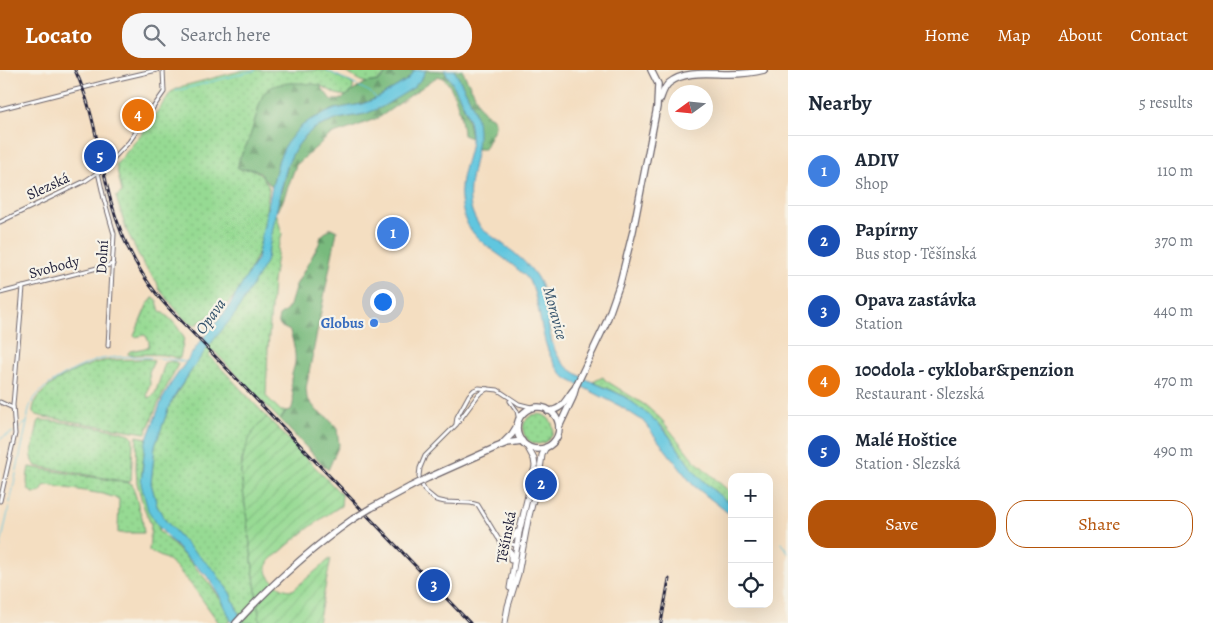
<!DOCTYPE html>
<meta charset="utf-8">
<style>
:root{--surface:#fff;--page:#f6f6f7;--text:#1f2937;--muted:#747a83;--line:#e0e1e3;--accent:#b45309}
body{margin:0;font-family:Alegreya,serif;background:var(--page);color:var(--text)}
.controls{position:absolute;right:15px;bottom:15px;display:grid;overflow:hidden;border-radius:10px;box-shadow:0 5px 20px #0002}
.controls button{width:45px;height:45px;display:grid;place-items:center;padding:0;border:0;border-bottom:1px solid var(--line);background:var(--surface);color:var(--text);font:25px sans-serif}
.compass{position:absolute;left:668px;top:15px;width:45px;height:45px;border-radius:50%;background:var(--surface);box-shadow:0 5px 20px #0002;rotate:255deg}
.you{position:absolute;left:382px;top:231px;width:18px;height:18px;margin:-12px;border:4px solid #fff;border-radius:50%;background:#1a73e8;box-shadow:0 0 0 8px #1a73e833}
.badge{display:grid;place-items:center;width:32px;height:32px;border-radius:50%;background:var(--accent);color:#fff;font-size:16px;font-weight:700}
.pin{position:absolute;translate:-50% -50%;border:2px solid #fff;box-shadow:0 1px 5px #0006}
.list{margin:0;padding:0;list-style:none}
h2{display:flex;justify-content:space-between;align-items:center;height:65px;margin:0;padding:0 20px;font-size:21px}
h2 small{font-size:16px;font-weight:400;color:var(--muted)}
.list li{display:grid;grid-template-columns:32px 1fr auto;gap:15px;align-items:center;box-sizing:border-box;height:70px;padding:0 20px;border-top:1px solid var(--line)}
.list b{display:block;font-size:19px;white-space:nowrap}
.list p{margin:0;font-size:16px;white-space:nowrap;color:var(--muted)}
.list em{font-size:16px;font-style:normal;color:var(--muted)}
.actions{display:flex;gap:10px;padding:15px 20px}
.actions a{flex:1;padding:11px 0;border:1px solid var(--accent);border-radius:20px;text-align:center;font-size:18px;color:var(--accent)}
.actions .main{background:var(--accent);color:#fff}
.icon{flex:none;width:28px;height:28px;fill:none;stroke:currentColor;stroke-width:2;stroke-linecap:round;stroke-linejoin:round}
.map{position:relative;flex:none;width:788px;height:553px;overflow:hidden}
header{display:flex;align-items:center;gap:30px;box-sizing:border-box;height:70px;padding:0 25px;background:var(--accent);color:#fff}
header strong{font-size:24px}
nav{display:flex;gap:28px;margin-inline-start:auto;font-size:18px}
.search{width:350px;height:45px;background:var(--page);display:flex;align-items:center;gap:12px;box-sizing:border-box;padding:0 18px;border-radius:20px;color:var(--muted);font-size:19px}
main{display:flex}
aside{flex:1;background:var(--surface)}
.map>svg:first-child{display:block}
</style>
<header>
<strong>Locato</strong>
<div class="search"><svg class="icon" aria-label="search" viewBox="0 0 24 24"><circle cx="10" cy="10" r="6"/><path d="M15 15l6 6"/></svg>Search here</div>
<nav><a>Home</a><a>Map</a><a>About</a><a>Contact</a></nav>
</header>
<main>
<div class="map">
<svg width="788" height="553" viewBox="0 0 788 553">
<defs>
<pattern id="grass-dots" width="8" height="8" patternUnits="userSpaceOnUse" patternTransform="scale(1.25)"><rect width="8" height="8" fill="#96da93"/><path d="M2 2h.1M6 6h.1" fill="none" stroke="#81bb80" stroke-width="1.8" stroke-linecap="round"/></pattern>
<pattern id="forest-firs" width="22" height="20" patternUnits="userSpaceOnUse" patternTransform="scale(1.25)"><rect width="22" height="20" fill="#78ba7d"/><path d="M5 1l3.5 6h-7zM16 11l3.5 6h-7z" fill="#629768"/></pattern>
<pattern id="garden-furrows" width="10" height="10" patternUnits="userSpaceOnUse" patternTransform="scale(1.25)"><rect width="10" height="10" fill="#96da93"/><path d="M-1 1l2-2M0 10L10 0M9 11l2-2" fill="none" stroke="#81bb80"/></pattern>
</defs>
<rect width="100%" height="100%" fill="#f7f3e8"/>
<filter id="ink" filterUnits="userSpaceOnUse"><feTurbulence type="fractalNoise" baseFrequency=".02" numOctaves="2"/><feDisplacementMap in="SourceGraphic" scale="10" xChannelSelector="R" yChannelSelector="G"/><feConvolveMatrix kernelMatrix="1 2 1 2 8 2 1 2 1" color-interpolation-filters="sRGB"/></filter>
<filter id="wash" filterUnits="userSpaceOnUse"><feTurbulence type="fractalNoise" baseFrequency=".0096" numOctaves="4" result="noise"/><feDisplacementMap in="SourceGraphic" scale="20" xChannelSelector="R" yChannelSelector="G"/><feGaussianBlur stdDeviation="1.12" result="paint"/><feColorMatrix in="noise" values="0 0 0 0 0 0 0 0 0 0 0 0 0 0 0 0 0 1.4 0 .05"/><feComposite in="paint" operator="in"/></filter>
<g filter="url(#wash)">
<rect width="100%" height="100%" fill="#f4dec1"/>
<g fill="url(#grass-dots)" stroke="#5c7e67">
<path d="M244,0H326L353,14C354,20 351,23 346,26L336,24L320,15L258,39L249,71L240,87L241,100C252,99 255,98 262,107C265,111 267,113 269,118L264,156L258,183L249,202L239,221L229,232L221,238L195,255L190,254L183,248L159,219L157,212L143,194L126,159L116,127L122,122L116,95L143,62L171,22L183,16Z"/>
<path d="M338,0H387C384,9 374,15 364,12C359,11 354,7 349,4C346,3 342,1 338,0Z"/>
<polygon points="276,142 282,164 278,178 273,212 268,278 266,326 281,341 286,341 280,350 213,280 209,285 267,347 261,353 242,389 241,403 260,553 243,553 230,523 166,451 157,436 151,413 155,376 170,334 194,296 266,192"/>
<path d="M154,227L157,231L160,241C171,248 178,256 184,268L180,288L178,289C168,283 144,284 131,285L128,284V283L130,281L145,278L149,276V271L145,265L135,267L134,266L147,235Z"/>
<path d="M142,289H149L154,291L149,302L150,314L147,324L148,328L154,325L156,321L165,293C170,291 174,290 178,294L158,334L146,363L44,347L37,345L33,342C32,318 82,295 103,291C116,289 129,290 142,289Z"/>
<polygon points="603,307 605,310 645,335 661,349 693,389 732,424 732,435 721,427 699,407 689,395 664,358 624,326 593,312"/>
<circle cx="538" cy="359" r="15"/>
<path d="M40,350C51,350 126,360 131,365C133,367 133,370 133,373L131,410L128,412L36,396L32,391L31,386L38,353Z"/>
<path d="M137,366L147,368L142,398V416L160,458L158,460L160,463H162C187,490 216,514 231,549L228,553H219L194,518L176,497L168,490L149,481L151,455L143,435L137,413L136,398Z"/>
<path d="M29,397L130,413L132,414L138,434V436L142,447L144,463H118L119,429L103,424L48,415L44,416L41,422C23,428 27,407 29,397Z"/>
</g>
<g fill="url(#forest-firs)" stroke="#4d6e5c">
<path d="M387,0H415L407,10L378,28L362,34L335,39L310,50L279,89L272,116C266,112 263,106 258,101C252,97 244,101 238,98C237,87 246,79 249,69C254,55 257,41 262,27C270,8 303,13 320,15L331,30H340L365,13L378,11L383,8Z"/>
<path d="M426,0L445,1C460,25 467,39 471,68L463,65C462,50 455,10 438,6L380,47L352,58L330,65L296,95L282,133L276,142L288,93L295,79L306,65L315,58L338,49L365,44L422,8Z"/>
<path d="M454,0H462L474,23L480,37L486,44L492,47L495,52V57L484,79H476C482,48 468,26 454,0Z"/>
<path d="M331,158L337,161L306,318L307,328L318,342L327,347L337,359L339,375L328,400L280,350L286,341L291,340C297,327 290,321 291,309C292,303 294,298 295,293C296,282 293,272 290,261L280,256L278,251L279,246L286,241L290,235L296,215L319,174L321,166Z"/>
</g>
<path fill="url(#garden-furrows)" stroke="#5c7e67" d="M267,347L342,425L341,436C319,449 298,466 279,483C275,486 270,488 268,493C265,499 268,506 273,511C279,517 284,520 293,520L331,488L318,553H260L241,403C243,379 249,363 267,347Z"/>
<g fill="#61c6df" stroke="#42748d">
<polygon points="415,0 426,0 422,8 413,18 382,37 365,44 338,49 315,58 306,65 295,79 288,93 281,119 266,192 236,243 207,278 180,317 170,334 155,376 151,413 157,436 166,451 188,476 214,500 230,523 243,553 232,553 221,528 207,506 182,483 159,457 148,440 141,414 145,374 162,330 172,312 200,272 228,238 257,189 272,116 279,89 286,74 299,58 310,50 335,39 362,34 378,28 407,10"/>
<path d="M444,0H454C464,18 478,40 478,61C479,97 456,127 482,159C502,174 529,190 540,213C551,238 544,271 563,293C575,307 606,317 623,326C633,332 644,341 653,349C668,361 677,378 688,393C700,410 716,423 732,435V446L693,415L643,351L620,336L567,309C546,291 543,263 538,237C536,229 534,219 530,212C526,206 521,202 516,198C498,182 470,170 464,145C462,137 460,127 461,119C461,102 470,86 471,70C472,45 457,21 444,0Z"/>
</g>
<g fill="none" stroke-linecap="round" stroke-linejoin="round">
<g stroke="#61c6df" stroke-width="1">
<polyline points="326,0 370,22 377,29"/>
<polyline points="176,21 256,0"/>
<polyline points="19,358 26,353"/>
<polyline points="0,369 13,362"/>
<polyline points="782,473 788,483"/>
<path d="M0,479L27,353C28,347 28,339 31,334C36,324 46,316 56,310C68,302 83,295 97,290C119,284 163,287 186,292"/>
</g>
</g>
</g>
<g filter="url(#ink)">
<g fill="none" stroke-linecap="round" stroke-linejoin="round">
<g stroke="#6c646a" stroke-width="5">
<g id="street">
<polyline points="0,39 118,9 157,0"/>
<polyline points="98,102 104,129 114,164 108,276"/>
<polyline points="0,152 85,111 103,99 129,72 164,22 163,0"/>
<polyline points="0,223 113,194"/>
<polyline points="487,319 479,324 456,355 425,386 420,398 419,406 422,415 425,421 436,430 445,432 471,433 478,435 498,468 501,471 518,476"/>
<polyline points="510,331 517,341 519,351"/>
<polyline points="0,332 13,338"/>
<polyline points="456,354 457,347 469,325 474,320 479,318 498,320 519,334 535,338"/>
<polyline points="0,431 15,364 13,335 23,217"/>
</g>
</g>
<g stroke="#6c646a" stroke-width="7">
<g id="secondary">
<path d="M501,471C508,470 514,469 517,462"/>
<polyline points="501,471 511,483 511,490"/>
<polyline points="510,518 519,463 535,396 534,389 527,376"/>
<polyline points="505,553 508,536 518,504 528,450 539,407 542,385 546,377"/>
</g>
</g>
<g stroke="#6c646a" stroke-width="8">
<g id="primary">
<path d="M660,30C662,25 664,17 669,13C685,0 709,4 729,4C741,4 753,3 764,0"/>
<circle cx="538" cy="358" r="21"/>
<path d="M548,341C564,340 566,328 575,318L606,253L620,213L633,161L657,37L658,14L651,0"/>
<polyline points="559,357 573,327 575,320"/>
<polyline points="503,373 512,364 517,356"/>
<polyline points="430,407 497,377 507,373 522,371"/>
<polyline points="371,438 410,417"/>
<path d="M236,553C272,514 310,479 353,449"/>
</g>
</g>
<use href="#street" stroke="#fff" stroke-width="3"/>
<use href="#secondary" stroke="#fff" stroke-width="5"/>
<use href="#primary" stroke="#fff" stroke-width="5.5"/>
<g stroke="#22223b" stroke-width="3">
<g id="rail">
<path d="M75,0C95,42 99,88 111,132C121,167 137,200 159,227C168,238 178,248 188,258L470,553"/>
<polyline points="661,553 669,509"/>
</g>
</g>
<use href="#rail" stroke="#f7f3e8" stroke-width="1" stroke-dasharray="4" stroke-linecap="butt"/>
<g stroke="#6c646a" stroke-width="8" stroke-linecap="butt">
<g id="primary-bridge">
<polyline points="410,417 430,407"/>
<polyline points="353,449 371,438"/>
</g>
</g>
<use href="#primary-bridge" stroke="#fff" stroke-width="5.5"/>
</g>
</g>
<circle fill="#3f7fe0" stroke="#f7f3e8" stroke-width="2" cx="374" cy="253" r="5"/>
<g text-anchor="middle" stroke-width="4.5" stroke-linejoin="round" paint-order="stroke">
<g font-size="15" fill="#22223b" stroke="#f7f3e8">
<text transform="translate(48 116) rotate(-25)" y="5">Slezská</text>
<text transform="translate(102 187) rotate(-87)" y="5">Dolní</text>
<text transform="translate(54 197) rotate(-15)" y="5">Svobody</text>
<text transform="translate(506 467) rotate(-79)" y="5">Těšínská</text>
</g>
<g font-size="15" font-weight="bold" fill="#366cbe" stroke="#f7f3e8" text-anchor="end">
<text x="364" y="258">Globus</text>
</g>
<g font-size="16" font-style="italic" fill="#35536c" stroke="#f7f3e8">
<text transform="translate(556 243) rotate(75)" y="6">Moravice</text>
<text transform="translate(210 246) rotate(-54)" y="6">Opava</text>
</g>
</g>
</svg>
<div class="controls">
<button>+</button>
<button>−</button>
<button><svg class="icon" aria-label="locate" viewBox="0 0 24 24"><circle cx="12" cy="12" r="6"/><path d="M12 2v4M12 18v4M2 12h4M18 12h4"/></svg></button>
</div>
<svg class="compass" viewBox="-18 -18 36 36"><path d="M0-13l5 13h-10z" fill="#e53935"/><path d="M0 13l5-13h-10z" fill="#747a83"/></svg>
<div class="you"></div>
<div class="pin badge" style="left:393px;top:163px;background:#3f7fe0">1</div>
<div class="pin badge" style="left:541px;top:414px;background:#1a4fb4">2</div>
<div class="pin badge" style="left:434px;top:515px;background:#1a4fb4">3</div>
<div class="pin badge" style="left:138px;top:45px;background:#e8710a">4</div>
<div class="pin badge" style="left:100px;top:86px;background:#1a4fb4">5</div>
</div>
<aside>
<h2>Nearby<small>5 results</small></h2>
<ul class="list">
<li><span class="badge" style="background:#3f7fe0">1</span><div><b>ADIV</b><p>Shop</p></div><em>110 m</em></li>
<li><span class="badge" style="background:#1a4fb4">2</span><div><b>Papírny</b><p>Bus stop · Těšínská</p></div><em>370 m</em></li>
<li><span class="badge" style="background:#1a4fb4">3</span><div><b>Opava zastávka</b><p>Station</p></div><em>440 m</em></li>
<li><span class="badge" style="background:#e8710a">4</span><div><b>100dola - cyklobar&amp;penzion</b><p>Restaurant · Slezská</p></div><em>470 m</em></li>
<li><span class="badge" style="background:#1a4fb4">5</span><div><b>Malé Hoštice</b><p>Station · Slezská</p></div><em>490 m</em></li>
</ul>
<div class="actions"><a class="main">Save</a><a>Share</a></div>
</aside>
</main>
